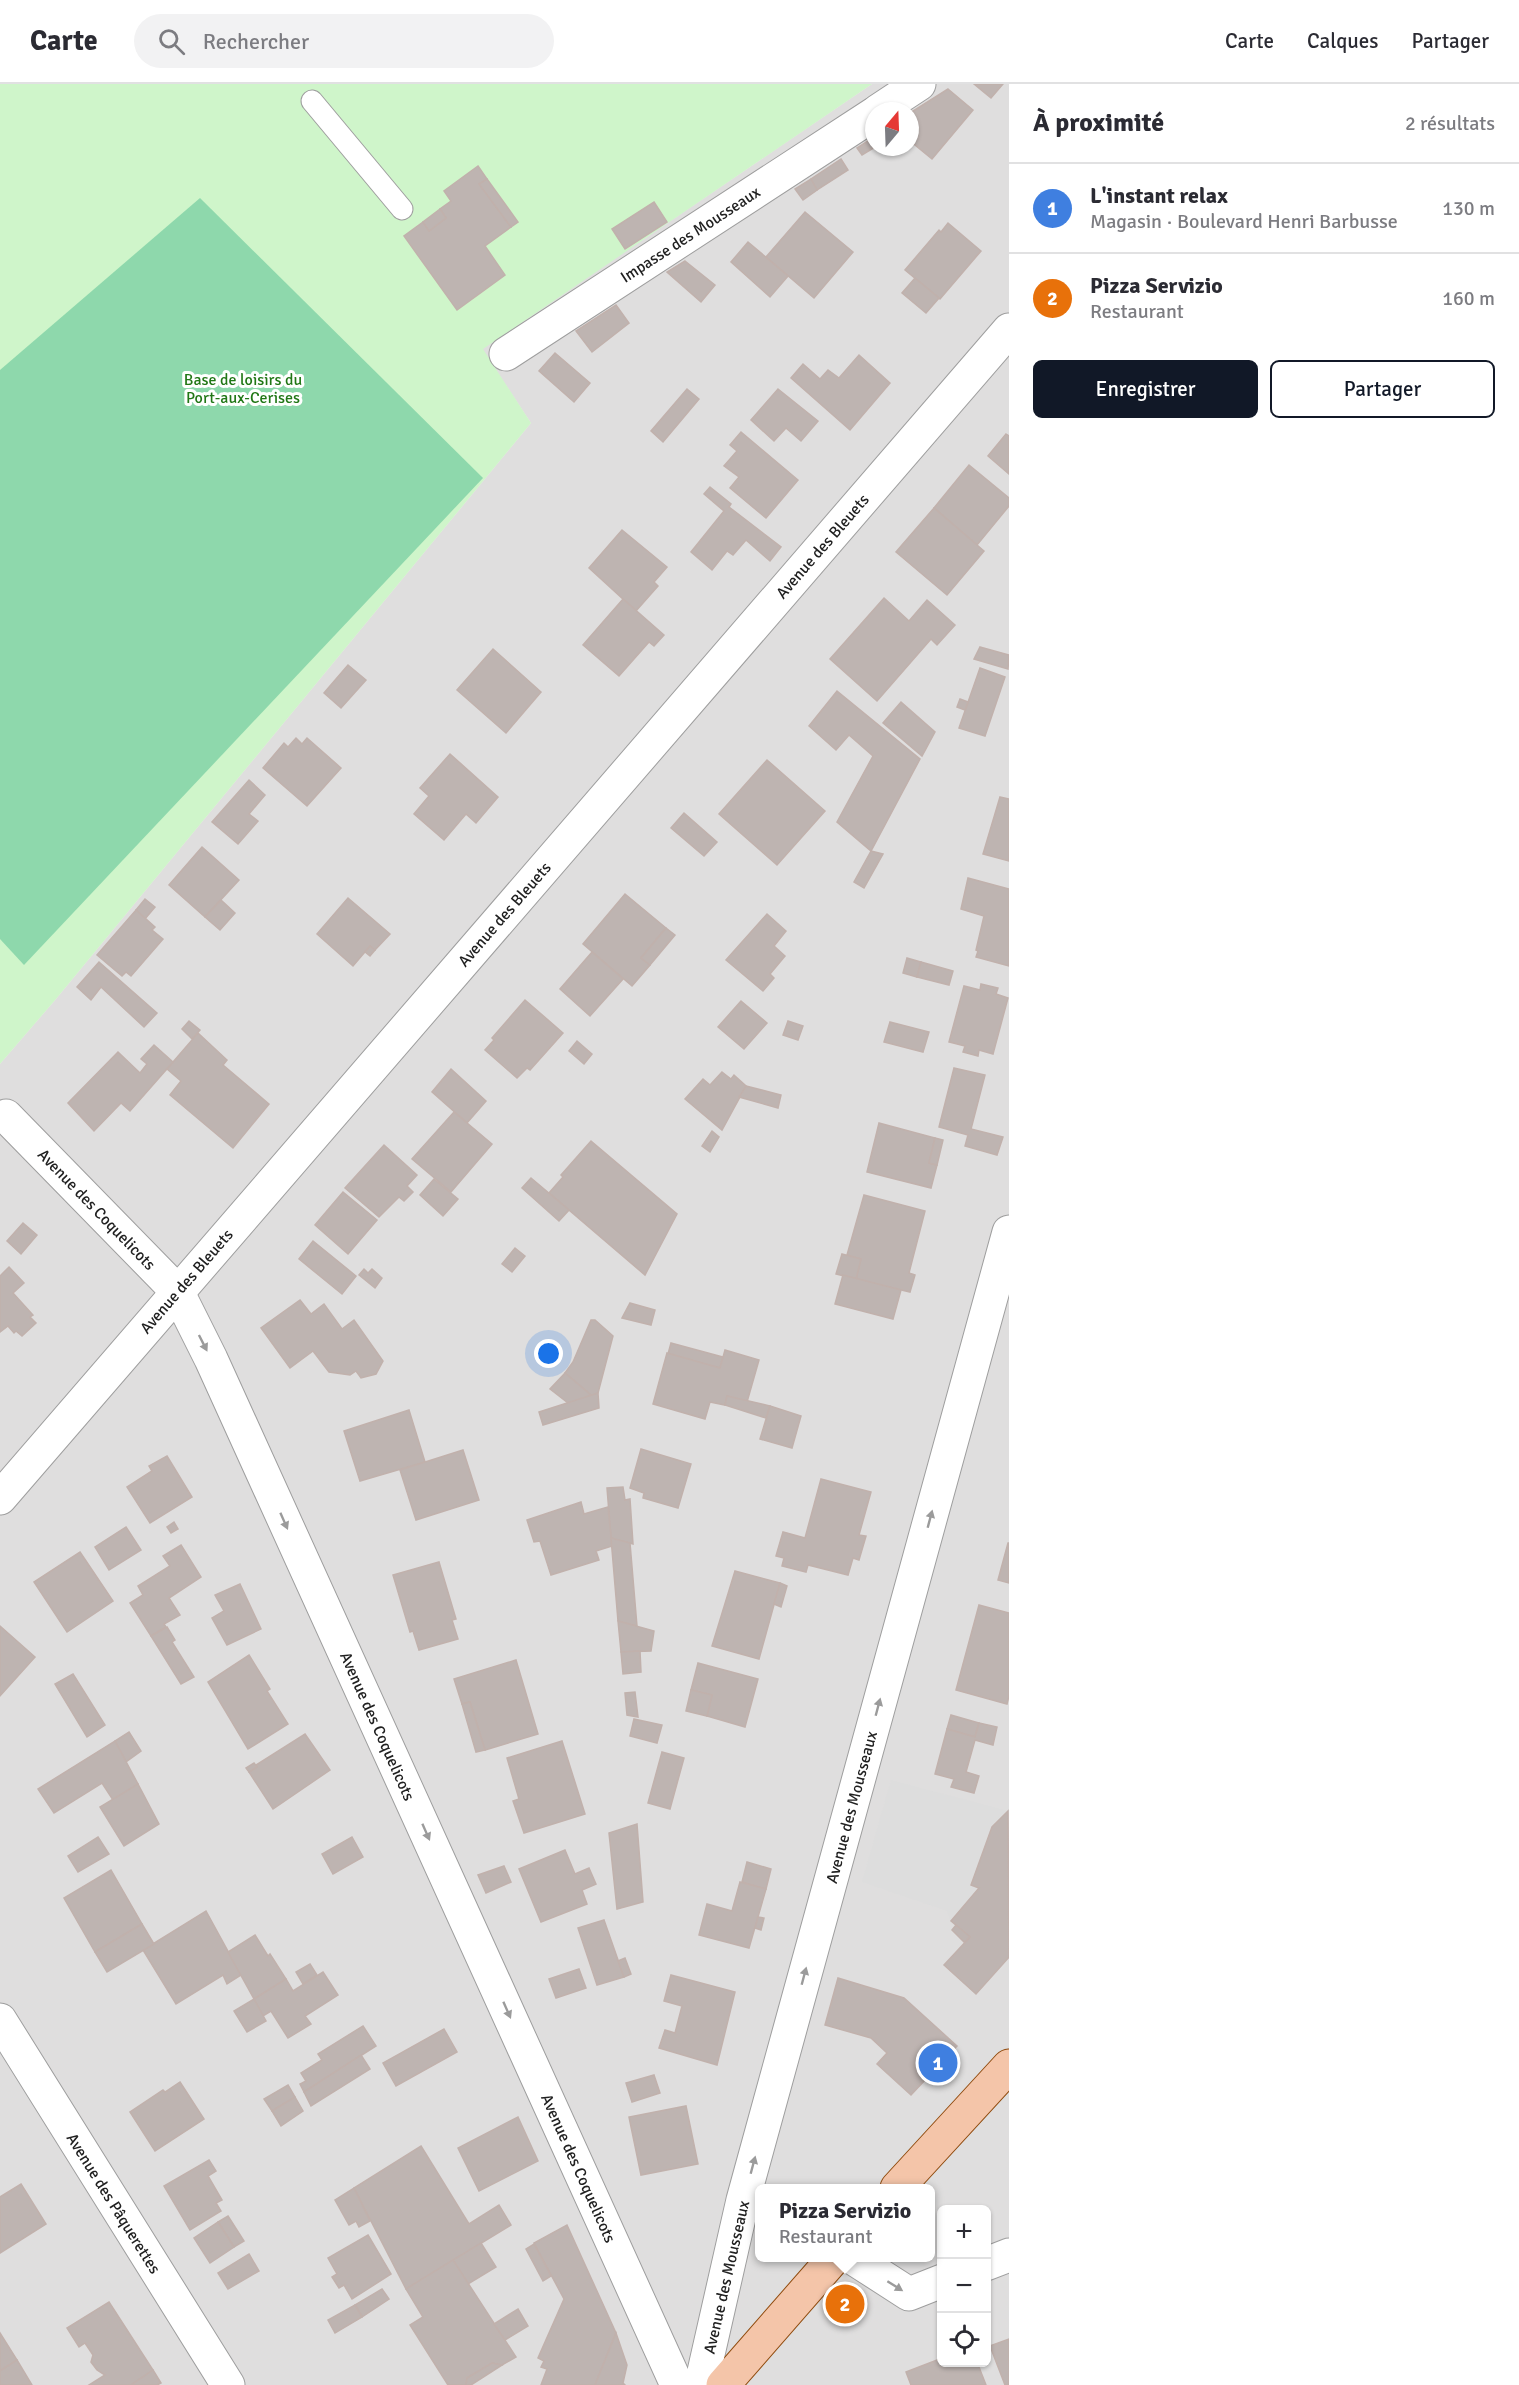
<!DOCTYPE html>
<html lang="fr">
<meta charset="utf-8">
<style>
:root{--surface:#fff;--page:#f2f2f3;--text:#2b2b33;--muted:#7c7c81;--line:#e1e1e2;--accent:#111827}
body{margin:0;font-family:Signika,sans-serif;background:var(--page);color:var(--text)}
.controls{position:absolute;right:18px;bottom:18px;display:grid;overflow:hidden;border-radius:9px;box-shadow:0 2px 4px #0004}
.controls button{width:54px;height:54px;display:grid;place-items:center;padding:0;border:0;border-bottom:2px solid var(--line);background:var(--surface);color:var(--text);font:30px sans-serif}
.compass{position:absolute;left:865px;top:18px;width:54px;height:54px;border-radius:50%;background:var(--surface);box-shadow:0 2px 4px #0004;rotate:19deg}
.you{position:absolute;left:549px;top:1270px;width:21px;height:21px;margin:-15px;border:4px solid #fff;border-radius:50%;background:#1a73e8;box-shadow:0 0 0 9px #1a73e833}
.badge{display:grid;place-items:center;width:39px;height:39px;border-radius:50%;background:var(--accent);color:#fff;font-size:20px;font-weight:700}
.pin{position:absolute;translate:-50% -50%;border:3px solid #fff;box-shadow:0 2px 6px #0006}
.popup{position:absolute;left:755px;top:2100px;width:180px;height:78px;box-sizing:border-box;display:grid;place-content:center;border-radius:9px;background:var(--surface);filter:drop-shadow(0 2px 4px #0005);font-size:20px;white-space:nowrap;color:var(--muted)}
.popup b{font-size:22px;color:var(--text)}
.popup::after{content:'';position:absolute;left:50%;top:100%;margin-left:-12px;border:12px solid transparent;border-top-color:var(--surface)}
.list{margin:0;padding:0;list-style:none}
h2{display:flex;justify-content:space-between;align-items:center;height:78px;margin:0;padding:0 24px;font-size:26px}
h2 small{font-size:20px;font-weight:400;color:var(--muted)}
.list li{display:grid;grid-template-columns:39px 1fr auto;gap:18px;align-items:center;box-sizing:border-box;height:90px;padding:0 24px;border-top:2px solid var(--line)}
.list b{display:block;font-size:22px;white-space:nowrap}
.list p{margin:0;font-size:20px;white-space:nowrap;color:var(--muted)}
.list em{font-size:20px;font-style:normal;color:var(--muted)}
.actions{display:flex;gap:12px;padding:18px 24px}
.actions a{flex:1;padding:14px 0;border:2px solid var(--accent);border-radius:9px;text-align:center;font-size:21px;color:var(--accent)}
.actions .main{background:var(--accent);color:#fff}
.icon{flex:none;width:33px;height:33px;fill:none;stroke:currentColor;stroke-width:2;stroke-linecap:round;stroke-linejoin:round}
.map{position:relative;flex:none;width:1009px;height:2301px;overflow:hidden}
header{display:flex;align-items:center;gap:36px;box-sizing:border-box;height:84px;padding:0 30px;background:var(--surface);border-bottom:2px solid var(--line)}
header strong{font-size:28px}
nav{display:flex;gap:33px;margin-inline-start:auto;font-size:21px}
.search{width:420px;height:54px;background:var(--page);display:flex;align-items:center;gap:15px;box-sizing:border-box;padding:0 21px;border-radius:33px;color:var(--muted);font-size:22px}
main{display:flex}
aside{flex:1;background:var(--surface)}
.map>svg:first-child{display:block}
</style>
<header>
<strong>Carte</strong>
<div class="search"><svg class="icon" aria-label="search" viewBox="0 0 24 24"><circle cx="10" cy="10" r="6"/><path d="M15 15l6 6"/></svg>Rechercher</div>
<nav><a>Carte</a><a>Calques</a><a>Partager</a></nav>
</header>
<main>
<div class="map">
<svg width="1009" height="2301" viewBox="0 0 1009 2301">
<rect width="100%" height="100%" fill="#f0ece8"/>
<path fill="#dfdede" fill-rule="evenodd" d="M872,0H1009V2301H0V980L56,915L531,339L482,265ZM874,27H910V63H874ZM760,2104H930V2174H760ZM942,2126H986V2278H942Z"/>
<polygon fill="#cff5ca" points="0,0 872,0 483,265 531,339 56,915 0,980"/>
<polygon fill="#8ed8ac" points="200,114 483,394 24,881 0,855 0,286"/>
<polygon fill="#ddd" points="891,1696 1008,1727 992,1743 971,1801 979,1804 951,1837 947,1827 862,1798"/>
<g fill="#beb4b1" stroke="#c1b1ac" stroke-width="1.5">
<polygon points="974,0 1003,0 991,14"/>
<polygon points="948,5 973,26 932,75 910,57 910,29"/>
<polygon points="874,53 875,63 862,71 857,64"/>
<polygon points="841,75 848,86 817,106 811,95"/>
<polygon points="478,82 487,95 479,100 511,143 485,162 505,191 457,226 404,152 423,138 429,147 446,134 440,125 451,117 444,107"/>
<polygon points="487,95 518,138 511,143 479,100"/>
<polygon points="811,95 817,106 803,116 795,105"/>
<polygon points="654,118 667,138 625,165 612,145"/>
<polygon points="440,125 446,134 429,147 423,138"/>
<polygon points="805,128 853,168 814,214 766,173"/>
<polygon points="948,139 981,167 940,215 905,186 939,146 941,148"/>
<polygon points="748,158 788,192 770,213 731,178"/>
<polygon points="685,177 715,201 701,218 667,188"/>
<polygon points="915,194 939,214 926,229 902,209"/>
<polygon points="616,221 629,239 592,268 576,247"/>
<polygon points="555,269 590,299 574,318 539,287"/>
<polygon points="859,271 890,299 850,346 791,294 803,280 820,295 828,286 839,294"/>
<polygon points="687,305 699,315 663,358 651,347"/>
<polygon points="778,305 818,337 801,357 786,344 774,357 751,336"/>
<polygon points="741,348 798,396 766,434 730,404 739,393 724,382 737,367 730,361"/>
<polygon points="1006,350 1009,352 1009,390 988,372"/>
<polygon points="969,381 1009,414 1009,422 977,461 934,424"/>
<polygon points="710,403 731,420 729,423 781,463 770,477 746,456 733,471 727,467 712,486 691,468 724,427 704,410"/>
<polygon points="934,424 984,467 947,511 896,468"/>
<polygon points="622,446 667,483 654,498 658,502 636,527 589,484"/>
<polygon points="884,514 909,537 927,516 955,541 937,561 931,555 877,617 830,575"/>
<polygon points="623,515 664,551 654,562 649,558 619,592 583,561"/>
<polygon points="980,563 1009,571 1008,585 974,575"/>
<polygon points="493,565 541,608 506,649 457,606"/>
<polygon points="348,581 366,596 341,624 324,609"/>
<polygon points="980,584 1005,593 985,652 959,644"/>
<polygon points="837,607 920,675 871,767 837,738 873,672 849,651 836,666 809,642"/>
<polygon points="960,615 968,618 965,626 957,623"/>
<polygon points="901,618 935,648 922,672 883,639"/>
<polygon points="296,654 302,660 307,654 341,684 307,722 263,684 284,659 288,663"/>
<polygon points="450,670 498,713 476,739 466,730 444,756 414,730 429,712 420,704"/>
<polygon points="767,676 825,727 777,781 719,730"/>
<polygon points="249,696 265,711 249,730 258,737 238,760 212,738"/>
<polygon points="1000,713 1009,715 1009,777 983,770"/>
<polygon points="684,729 717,758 704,772 671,744"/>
<polygon points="202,763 239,796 205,833 169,801"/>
<polygon points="871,767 883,770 864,804 854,798"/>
<polygon points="968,794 1009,805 1009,882 976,873 978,867 976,866 984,832 961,825"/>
<polygon points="625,810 666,844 641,874 650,881 632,902 583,860"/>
<polygon points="348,814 390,850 375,866 370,862 353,882 317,850"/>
<polygon points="145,815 155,823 145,835 136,826"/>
<polygon points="221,816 235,829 220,846 205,833"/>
<polygon points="136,826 155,843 152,846 163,855 131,892 126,888 122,892 97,871"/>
<polygon points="767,830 786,847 774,862 785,872 770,890 774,894 763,907 726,876"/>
<polygon points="666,844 675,851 650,881 641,874"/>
<polygon points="370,862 375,866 370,872 365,868"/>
<polygon points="592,868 623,895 590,932 560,905"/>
<polygon points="907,874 921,878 917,893 903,889"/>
<polygon points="99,878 157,929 144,943 101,903 91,916 77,903"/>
<polygon points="921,878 953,887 949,901 917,893"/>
<polygon points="981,900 998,904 996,910 1008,914 993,970 979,966 978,972 963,968 965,962 949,958 964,902 980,906"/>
<polygon points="525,916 563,949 530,986 527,984 517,994 485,966 494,956 492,954"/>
<polygon points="741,917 767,939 744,965 718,943"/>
<polygon points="189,937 200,946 192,955 182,945"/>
<polygon points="788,937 803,942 798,956 783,951"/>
<polygon points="890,938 929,948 923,968 884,958"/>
<polygon points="198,949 227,976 223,981 269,1020 233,1064 170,1011 181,997 167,985"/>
<polygon points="577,957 592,970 584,980 569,967"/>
<polygon points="154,961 173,978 130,1027 121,1019 94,1047 68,1019 118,968 140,989 147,980 141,975"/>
<polygon points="954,984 985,991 971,1045 1003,1053 997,1071 965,1062 968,1051 939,1043"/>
<polygon points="451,985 486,1017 467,1039 432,1008"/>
<polygon points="722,988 731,995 734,991 746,1002 722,1046 685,1015 703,995 710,1001"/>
<polygon points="746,1002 781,1011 778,1024 739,1013"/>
<polygon points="454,1028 492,1060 451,1108 412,1075"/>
<polygon points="879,1039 935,1054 929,1079 937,1081 931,1104 867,1088"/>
<polygon points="712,1047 719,1053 710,1068 702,1062"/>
<polygon points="935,1054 943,1056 937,1081 929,1079"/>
<polygon points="591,1057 677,1130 645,1191 549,1109 563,1093 561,1091"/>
<polygon points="384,1061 417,1091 407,1102 413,1108 404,1117 399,1113 379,1133 345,1104"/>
<polygon points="531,1094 569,1126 559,1137 522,1104"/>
<polygon points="434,1095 458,1115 443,1132 420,1111"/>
<polygon points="343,1108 377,1136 348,1170 315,1141"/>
<polygon points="864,1111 925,1127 909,1189 915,1191 910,1208 856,1195 861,1175 847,1171"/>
<polygon points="23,1139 37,1151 21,1170 7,1157"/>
<polygon points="313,1157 356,1192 342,1210 299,1175"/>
<polygon points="515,1164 525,1172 512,1188 502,1180"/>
<polygon points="842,1170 861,1175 856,1195 836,1190"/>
<polygon points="9,1183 24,1199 13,1209 33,1231 30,1233 36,1239 22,1252 16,1247 14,1249 8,1242 0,1248 0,1192"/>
<polygon points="364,1185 368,1189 372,1185 382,1194 375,1204 359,1191"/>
<polygon points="843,1191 901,1206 893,1235 835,1220"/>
<polygon points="300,1216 311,1230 324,1220 342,1245 354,1236 383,1277 376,1290 361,1294 356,1287 350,1291 329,1288 313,1267 290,1284 261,1244"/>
<polygon points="630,1219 655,1226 651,1241 622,1234"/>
<polygon points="591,1236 595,1236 613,1252 598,1309 592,1312 565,1289 573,1278"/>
<polygon points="671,1259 723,1273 720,1284 668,1270"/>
<polygon points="725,1266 759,1276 747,1318 727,1312 725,1321 710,1318 705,1335 653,1320 667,1269 720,1284"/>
<polygon points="565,1289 592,1312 568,1319 550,1305"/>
<polygon points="598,1309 599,1324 543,1341 539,1328"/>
<polygon points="727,1312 770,1322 766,1334 725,1321"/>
<polygon points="770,1322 801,1332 792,1364 760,1355"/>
<polygon points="409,1326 425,1378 360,1397 344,1347"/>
<polygon points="641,1365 691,1380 678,1424 643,1414 644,1409 630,1404"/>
<polygon points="463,1366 479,1416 416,1436 400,1386"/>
<polygon points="167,1372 192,1413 150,1439 127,1403 152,1387 149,1382"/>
<polygon points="821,1395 871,1408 859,1451 866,1452 859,1476 853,1474 848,1491 808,1481 806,1488 782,1482 784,1474 776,1472 783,1448 805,1454"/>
<polygon points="623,1403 625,1416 630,1415 633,1460 611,1454 607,1404"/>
<polygon points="581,1418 584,1430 608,1423 612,1462 596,1467 599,1476 551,1491 540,1457 534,1458 527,1436"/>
<polygon points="174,1438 178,1445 171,1449 167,1443"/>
<polygon points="126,1443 141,1466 109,1486 95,1463"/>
<polygon points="611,1454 630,1459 637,1542 618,1537"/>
<polygon points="1008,1459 1009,1459 1009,1499 998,1496"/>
<polygon points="181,1461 201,1493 169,1514 180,1531 164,1540 166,1543 151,1552 130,1519 143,1511 138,1502 170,1482 163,1472"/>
<polygon points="80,1468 113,1517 67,1548 34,1498"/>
<polygon points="439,1478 456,1535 452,1536 458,1555 419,1566 413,1547 410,1548 393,1491"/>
<polygon points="735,1487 780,1499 759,1575 712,1562"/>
<polygon points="780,1499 787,1502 781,1523 774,1520"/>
<polygon points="240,1500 261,1545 227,1561 212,1534 224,1527 215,1511"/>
<polygon points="979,1521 1009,1529 1009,1612 1007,1620 956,1606"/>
<polygon points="618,1537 654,1547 651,1567 621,1568"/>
<polygon points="0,1542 35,1573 0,1612"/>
<polygon points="167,1543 175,1556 172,1558 194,1593 181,1600 151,1552"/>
<polygon points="640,1567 641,1588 623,1590 621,1568"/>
<polygon points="249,1571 270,1605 267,1607 288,1640 248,1665 208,1598"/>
<polygon points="516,1576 538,1650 485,1666 470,1618 462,1620 454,1595"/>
<polygon points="698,1579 758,1595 745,1643 707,1632 712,1611 691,1606"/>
<polygon points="73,1590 105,1641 87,1653 55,1600"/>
<polygon points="691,1606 712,1611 707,1632 686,1627"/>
<polygon points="635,1608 638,1633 627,1631 625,1609"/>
<polygon points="470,1618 485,1666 476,1668 462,1620"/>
<polygon points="951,1631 979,1639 975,1653 947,1645"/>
<polygon points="634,1635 662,1641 657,1659 630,1652"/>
<polygon points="979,1639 997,1643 993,1661 975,1656 966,1688 979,1692 974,1709 951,1703 954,1695 935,1690 947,1645 975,1653"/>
<polygon points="129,1648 141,1667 126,1678 115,1657"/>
<polygon points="305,1650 330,1686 273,1725 249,1688 257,1683 256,1681"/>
<polygon points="115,1657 138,1700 113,1716 102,1699 54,1729 38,1705"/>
<polygon points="562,1657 585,1730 524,1749 513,1717 519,1715 507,1674"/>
<polygon points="662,1668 684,1674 670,1725 648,1719"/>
<polygon points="254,1679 257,1683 249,1688 246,1684"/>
<polygon points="138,1700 159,1740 124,1762 100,1723"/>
<polygon points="1008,1727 1009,1873 976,1910 944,1881 970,1853 951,1837 979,1804 971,1801 992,1743"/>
<polygon points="637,1740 643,1818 617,1825 609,1749"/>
<polygon points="98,1753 109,1770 78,1788 68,1772"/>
<polygon points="352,1753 363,1773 333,1790 322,1770"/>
<polygon points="565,1766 575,1790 589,1784 596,1800 582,1806 587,1820 541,1838 519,1785"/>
<polygon points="747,1778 771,1785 766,1805 742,1798"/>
<polygon points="504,1782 511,1798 486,1809 478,1791"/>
<polygon points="111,1786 142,1840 95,1868 64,1814"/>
<polygon points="740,1798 766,1805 749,1864 699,1851 707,1820 732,1827"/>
<polygon points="206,1827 241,1891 227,1900 223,1891 176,1920 143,1866"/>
<polygon points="758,1833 764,1834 761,1846 755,1844"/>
<polygon points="604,1836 624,1893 597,1901 578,1844"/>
<polygon points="142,1840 154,1860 107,1888 95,1868"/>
<polygon points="956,1841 970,1853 964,1858 952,1846"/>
<polygon points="255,1851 268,1872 270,1870 286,1895 254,1915 228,1868"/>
<polygon points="625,1874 631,1890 624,1893 618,1877"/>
<polygon points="310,1880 317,1891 303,1900 296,1888"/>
<polygon points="579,1885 586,1904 556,1914 549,1895"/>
<polygon points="323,1888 338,1911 305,1932 311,1940 288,1954 271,1927 263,1932 254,1915 286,1895 293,1907"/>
<polygon points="671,1891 735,1908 717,1981 659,1964 665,1946 675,1949 682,1922 664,1917"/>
<polygon points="838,1894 904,1914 957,1962 911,2011 877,1980 887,1969 871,1954 825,1941"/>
<polygon points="254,1915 266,1937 247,1948 234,1927"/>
<polygon points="363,1942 376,1962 304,2008 300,2000 306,1997 301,1989 322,1976 318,1970"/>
<polygon points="444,1945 457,1968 396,2002 383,1979"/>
<polygon points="361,1971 370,1985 311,2022 304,2008"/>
<polygon points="654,1991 660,2009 632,2018 626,1999"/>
<polygon points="180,1998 204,2035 155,2067 130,2028 163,2006 165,2008"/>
<polygon points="288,2001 295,2013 272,2027 264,2015"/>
<polygon points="295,2013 303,2027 281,2042 272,2027"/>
<polygon points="686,2022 698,2080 641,2091 629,2033"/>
<polygon points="518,2033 538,2077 479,2107 458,2064"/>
<polygon points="421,2062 469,2140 499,2121 511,2141 406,2205 354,2104"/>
<polygon points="209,2076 216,2087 208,2092 222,2116 216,2119 221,2127 190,2146 164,2102"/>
<polygon points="21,2100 46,2140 0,2169 0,2113"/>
<polygon points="354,2104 370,2137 359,2143 356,2137 349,2141 335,2116"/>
<polygon points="228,2132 244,2157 234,2163 218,2138"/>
<polygon points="218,2138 234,2163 210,2179 194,2154"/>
<polygon points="567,2141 616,2249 595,2301 541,2301 547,2285 541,2283 544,2277 538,2274 564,2215 534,2159"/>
<polygon points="368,2151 391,2190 352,2215 344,2201 339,2204 332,2193 337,2190 328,2174"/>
<polygon points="481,2159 496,2183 468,2200 453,2176"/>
<polygon points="534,2160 551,2192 543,2197 526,2165"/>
<polygon points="249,2170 259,2187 228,2205 218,2189"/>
<polygon points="453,2176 516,2273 502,2281 492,2279 467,2294 466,2301 448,2301 410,2241 423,2233 406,2205"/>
<polygon points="382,2205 389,2215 362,2233 355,2221"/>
<polygon points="109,2218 153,2286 131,2301 89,2301 105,2291 97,2286 91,2278 93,2271 85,2259 79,2263 67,2244"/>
<polygon points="355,2221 362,2233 335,2249 328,2236"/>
<polygon points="518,2225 528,2242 505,2256 494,2240"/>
<polygon points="0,2249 17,2276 0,2287"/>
<polygon points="616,2249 627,2281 623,2299 625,2301 595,2301"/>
<polygon points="1009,2255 1009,2301 1005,2301 990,2262"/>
<polygon points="942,2274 942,2278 977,2278 986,2301 911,2301 906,2288"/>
<polygon points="17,2276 32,2301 0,2301 0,2287"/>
<polygon points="492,2279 502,2281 471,2301 466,2301 467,2294"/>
<polygon points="153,2286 161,2299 157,2301 131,2301"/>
</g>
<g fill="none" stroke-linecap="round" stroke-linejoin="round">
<g stroke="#9e9e9e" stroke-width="23">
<polyline id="lane" points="312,17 402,125"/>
</g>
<g stroke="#9e9e9e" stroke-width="35">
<g id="street">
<polyline points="878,27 919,0"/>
<polyline points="506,270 874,30"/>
<polyline points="6,1032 177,1207 211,1275 677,2301"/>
<polyline points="0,1414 1009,246"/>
<polyline points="0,1936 228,2301"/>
<polyline points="853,2174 909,2210 942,2197"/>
<polyline points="986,2180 1009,2171"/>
<polyline points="701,2301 743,2116 1009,1148"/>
</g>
</g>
<g stroke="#904b0e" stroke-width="35">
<g id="primary">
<polyline points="897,2104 1009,1982"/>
<polyline points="723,2301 834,2174"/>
</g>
</g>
<use href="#lane" stroke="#fff" stroke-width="21"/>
<use href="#street" stroke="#fff" stroke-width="33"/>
<use href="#primary" stroke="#f4c5a9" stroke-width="33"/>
</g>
<defs><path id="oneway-solid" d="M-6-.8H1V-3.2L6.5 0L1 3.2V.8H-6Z" transform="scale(1.5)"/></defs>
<g fill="#9b9b9b">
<use href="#oneway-solid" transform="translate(203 1259) rotate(63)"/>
<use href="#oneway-solid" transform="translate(930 1435) rotate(-75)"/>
<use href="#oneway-solid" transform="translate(284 1437) rotate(66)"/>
<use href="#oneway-solid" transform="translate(878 1623) rotate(-75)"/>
<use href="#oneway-solid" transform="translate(426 1748) rotate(66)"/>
<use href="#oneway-solid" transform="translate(804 1892) rotate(-75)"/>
<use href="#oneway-solid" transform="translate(507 1926) rotate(66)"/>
<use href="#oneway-solid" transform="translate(753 2081) rotate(-75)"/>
<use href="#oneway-solid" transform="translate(895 2202) rotate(32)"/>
</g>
<g text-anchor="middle" stroke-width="6" stroke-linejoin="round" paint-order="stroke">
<g font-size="16" fill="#212121" stroke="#fff">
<text transform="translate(690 150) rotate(-33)" y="6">Impasse des Mousseaux</text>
<text transform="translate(822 462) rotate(-49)" y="6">Avenue des Bleuets</text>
<text transform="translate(504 830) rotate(-49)" y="6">Avenue des Bleuets</text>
<text transform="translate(97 1125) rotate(46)" y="6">Avenue des Coquelicots</text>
<text transform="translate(186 1197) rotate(-49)" y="6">Avenue des Bleuets</text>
<text transform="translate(378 1642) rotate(66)" y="6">Avenue des Coquelicots</text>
<text transform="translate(851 1723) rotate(-75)" y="6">Avenue des Mousseaux</text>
<text transform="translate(579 2084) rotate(66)" y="6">Avenue des Coquelicots</text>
<text transform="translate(114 2119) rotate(58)" y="6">Avenue des Pâquerettes</text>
<text transform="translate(726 2193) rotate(-77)" y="6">Avenue des Mousseaux</text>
</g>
<g font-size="16" fill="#217716" stroke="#fff">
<text x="243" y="301">Base de loisirs du<tspan x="243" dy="18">Port-aux-Cerises</tspan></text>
</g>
</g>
</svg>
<div class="controls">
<button>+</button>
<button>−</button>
<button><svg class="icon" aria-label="locate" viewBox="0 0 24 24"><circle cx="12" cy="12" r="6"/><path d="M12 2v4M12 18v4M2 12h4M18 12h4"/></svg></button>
</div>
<svg class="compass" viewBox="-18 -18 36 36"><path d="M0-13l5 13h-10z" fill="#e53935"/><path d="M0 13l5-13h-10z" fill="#7c7c81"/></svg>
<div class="you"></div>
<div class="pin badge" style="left:938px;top:1979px;background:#3f7fe0">1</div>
<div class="pin badge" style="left:845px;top:2220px;background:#e8710a">2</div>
<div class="popup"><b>Pizza Servizio</b>Restaurant</div>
</div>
<aside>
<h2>À proximité<small>2 résultats</small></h2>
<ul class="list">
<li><span class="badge" style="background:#3f7fe0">1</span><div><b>L'instant relax</b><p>Magasin · Boulevard Henri Barbusse</p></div><em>130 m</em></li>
<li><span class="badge" style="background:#e8710a">2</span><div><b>Pizza Servizio</b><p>Restaurant</p></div><em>160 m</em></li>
</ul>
<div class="actions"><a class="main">Enregistrer</a><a>Partager</a></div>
</aside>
</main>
